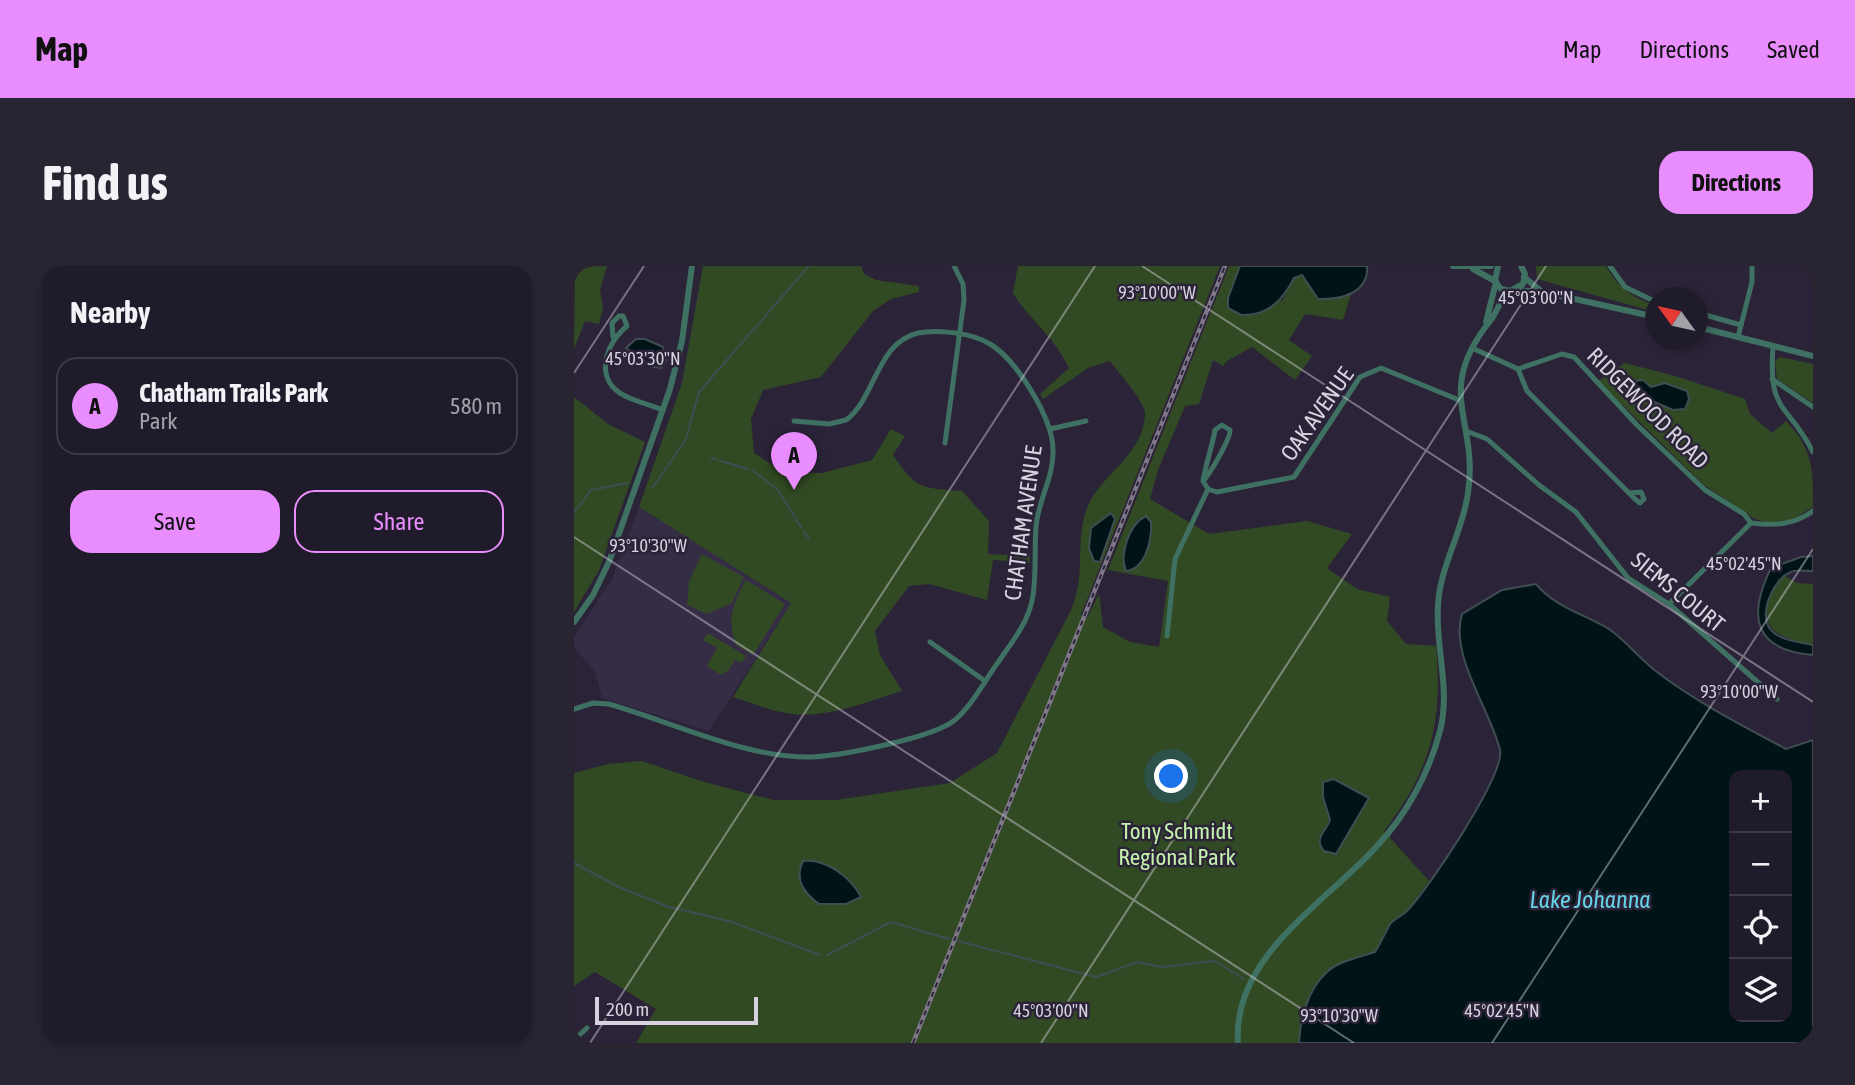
<!DOCTYPE html>
<meta charset="utf-8">
<style>
:root{--surface:#201b2a;--page:#282432;--text:#f1f3f6;--muted:#a2a1a8;--line:#3d3947;--accent:#e98dfe}
body{margin:0;font-family:"Asap Condensed",sans-serif;background:var(--page);color:var(--text)}
.controls{position:absolute;right:21px;bottom:21px;display:grid;overflow:hidden;border-radius:14px;box-shadow:0 4px 10px #0003}
.controls button{width:63px;height:63px;display:grid;place-items:center;padding:0;border:0;border-bottom:2px solid var(--line);background:var(--surface);color:var(--text);font:35px sans-serif}
.compass{position:absolute;left:1071px;top:21px;width:63px;height:63px;border-radius:50%;background:var(--surface);box-shadow:0 4px 10px #0003;rotate:303deg}
.scale{position:absolute;left:21px;bottom:18px;width:163px;box-sizing:border-box;padding-left:7px;border:4px solid #d6d2df;border-top:0;font-size:19px;line-height:24px;white-space:nowrap;color:#d6d2df;-webkit-text-stroke:5px #2b2438;paint-order:stroke}
.you{position:absolute;left:598px;top:511px;width:24px;height:24px;margin:-18px;border:5px solid #fff;border-radius:50%;background:#1a73e8;box-shadow:0 0 0 10px #1a73e833}
.badge{display:grid;place-items:center;width:46px;height:46px;border-radius:50%;background:var(--accent);color:#111;font-size:23px;font-weight:700}
.pin{position:absolute;translate:-50% -58px;filter:drop-shadow(0 2px 4px #0008)}
.pin::after{content:'';position:absolute;top:37px;width:24px;height:21px;background:inherit;clip-path:polygon(0 0,100% 0,50% 100%)}
.list{margin:0;padding:0;list-style:none}
h2{display:flex;justify-content:space-between;align-items:center;height:91px;margin:0;padding:0 28px;font-size:30px}
h2 small{font-size:23px;font-weight:400;color:var(--muted)}
.list li{display:grid;grid-template-columns:46px 1fr auto;gap:21px;align-items:center;box-sizing:border-box;height:98px;margin:0 14px 14px;padding:0 14px;border:2px solid var(--line);border-radius:21px}
.list b{display:block;font-size:26px;white-space:nowrap}
.list p{margin:0;font-size:23px;white-space:nowrap;color:var(--muted)}
.list em{font-size:23px;font-style:normal;color:var(--muted)}
.actions{display:flex;gap:14px;padding:21px 28px}
.actions a{flex:1;padding:16px 0;border:2px solid var(--accent);border-radius:21px;text-align:center;font-size:24px;color:var(--accent)}
.actions .main{background:var(--accent);color:#111}
.icon{flex:none;width:38px;height:38px;fill:none;stroke:currentColor;stroke-width:2;stroke-linecap:round;stroke-linejoin:round}
.map{position:relative;flex:none;width:1239px;height:777px;overflow:hidden;border-radius:21px}
header{display:flex;align-items:center;gap:42px;box-sizing:border-box;height:98px;padding:0 35px;background:var(--accent);color:#111}
header strong{font-size:33px}
nav{display:flex;gap:38px;margin-inline-start:auto;font-size:24px}
.intro{display:flex;align-items:center;justify-content:space-between;box-sizing:border-box;height:168px;padding:0 42px}
h1{margin:0;font-size:49px}
.button{padding:18px 32px;border-radius:21px;background:var(--accent);color:#111;font-size:24px;font-weight:700}
main{display:flex;gap:42px;padding:0 42px}
aside{flex:1;background:var(--surface);border-radius:21px;box-shadow:0 4px 10px #0003}
.map>svg:first-child{display:block}
</style>
<header>
<strong>Map</strong>
<nav><a>Map</a><a>Directions</a><a>Saved</a></nav>
</header>
<div class="intro"><h1>Find us</h1><a class="button">Directions</a></div>
<main>
<aside>
<h2>Nearby<small></small></h2>
<ul class="list">
<li><span class="badge">A</span><div><b>Chatham Trails Park</b><p>Park</p></div><em>580 m</em></li>
</ul>
<div class="actions"><a class="main">Save</a><a>Share</a></div>
</aside>
<div class="map">
<svg width="1239" height="777" viewBox="0 0 1239 777">
<rect width="100%" height="100%" fill="#2b2438"/>
<polygon fill="#352c45" points="65,241 217,337 135,465 28,432 21,405 0,382 0,371 38,313"/>
<g fill="#324a23" fill-rule="evenodd">
<polygon points="33,0 26,24 29,42 25,58 11,55 0,83 1,1"/>
<path d="M129,0H287L290,8L302,14L345,20V26L317,33L299,45L247,111L189,124L177,153L180,187L211,207H248L298,194L317,163L331,170L319,189C343,224 347,222 388,225L415,255L414,288L456,290V297L419,294L413,334L355,318L335,320L301,365L306,389L328,425C292,436 250,454 211,447C194,444 176,436 159,431L217,337L65,241L108,117Z"/>
<path d="M444,0H646L507,349L513,352L525,328L529,361L556,376L585,381L594,315L534,304L655,0H666L664,6L708,35L720,12L729,9L734,14L773,29L777,28L769,54L731,48L715,74L738,90L721,114L678,81L653,95L649,100L639,94L625,138L611,140L584,204L576,233L635,268L733,255L778,268L753,302L783,323L816,331L813,355L832,378L862,380C869,456 857,504 810,565L855,615L833,646L816,658L801,686L762,700L730,744L725,777H62L82,743L21,706L0,720V507L34,498L68,495L127,515L199,534H262L376,517L423,487L496,346C515,307 497,269 518,232C535,204 570,185 571,148C572,137 544,106 536,95L514,102L469,133L466,128L495,102C479,68 457,56 439,27Z"/>
<path d="M962,0H1032C1043,21 1059,32 1081,39V46L963,13Z"/>
<polygon points="1206,91 1239,98 1239,137 1203,113 1201,95"/>
<path d="M1051,97L1101,110L1171,133L1176,148L1198,167L1212,155C1239,183 1239,203 1239,241L1218,254L1193,257L1179,252L1130,219L1024,115ZM1069,114L1077,121L1091,117L1113,125L1099,144L1071,132L1062,139L1055,128L1061,116Z"/>
<polygon points="0,131 34,158 71,176 25,304 0,346"/>
<polygon points="128,288 170,311 158,337 133,348 113,339 115,316"/>
<path d="M1211,310L1223,317L1239,318V379C1215,373 1187,369 1194,338C1196,328 1203,317 1211,310Z"/>
<path d="M172,314L211,338L179,389L162,379C152,352 159,338 172,314Z"/>
<polygon points="134,367 172,390 168,397 161,394 155,404 147,409 133,400 143,382 129,374"/>
</g>
<g fill="#001417" stroke="#404d53" stroke-width="2" fill-rule="evenodd">
<path d="M666,0H793C795,27 767,34 744,33L728,9L720,12C709,34 694,50 667,49L654,42V32Z"/>
<polygon points="62,73 71,73 89,81 92,95 87,102 80,101 52,82"/>
<polygon points="1069,114 1077,121 1091,117 1113,125 1115,133 1111,143 1099,144 1071,132 1062,139 1056,134 1057,123 1062,115"/>
<polygon points="537,247 541,253 526,296 520,295 515,282 517,262"/>
<path d="M572,250L577,256C578,273 572,303 552,305C545,289 555,258 572,250Z"/>
<path d="M1239,290V305C1233,305 1222,303 1217,306C1200,312 1183,349 1197,364C1207,375 1226,376 1239,379V389C1180,384 1173,351 1197,302L1227,291Z"/>
<path d="M962,318C981,341 1010,348 1035,363C1052,375 1066,393 1083,406C1122,436 1169,460 1212,483L1239,474V777H725C726,749 737,713 763,699C775,693 789,690 801,686C807,677 811,667 816,658C821,652 828,650 833,645C853,625 931,509 926,484C917,445 875,389 888,348L928,324ZM1160,509H1213V751H1160Z"/>
<path d="M760,513L795,532L762,588L750,585C739,572 752,566 756,554L749,531V516Z"/>
<path d="M229,595C251,592 277,611 287,631L272,638H245C230,627 220,614 229,595Z"/>
</g>
<g fill="none" stroke-linecap="round" stroke-linejoin="round">
<g stroke="#404d53" stroke-width="2">
<polyline points="137,192 144,194"/>
<polyline points="147,195 174,203"/>
<polyline points="178,204 204,224 227,261"/>
<polyline points="79,221 112,173 125,126 235,0"/>
<polyline points="0,247 17,224 54,217"/>
<polyline points="230,266 235,273"/>
<polyline points="0,597 45,621 92,640 158,656 246,689"/>
<polyline points="384,675 522,711 563,696 587,701 641,695 670,713"/>
<polyline points="253,689 317,656 375,673"/>
<polyline points="726,742 730,744"/>
</g>
<g stroke="#3f7162" stroke-width="5">
<polyline points="1036,0 1051,21 1082,36"/>
<polyline points="1124,47 1167,59"/>
<path d="M39,71L38,57L45,50H49L53,60C31,78 19,114 51,130C63,136 77,139 89,144"/>
<polyline points="1164,71 1178,16 1178,0"/>
<path d="M1199,80C1194,149 1213,135 1239,186"/>
<polyline points="898,82 944,103 988,88 1000,91 1063,159 1131,224 1170,248 1177,257"/>
<polyline points="944,103 953,125 1061,233 1066,237 1070,233 1067,226 1056,227"/>
<polyline points="1198,113 1239,141"/>
<polyline points="476,163 512,155"/>
<polyline points="892,165 913,173 965,219 1002,246 1054,312 1095,338 1203,433"/>
<polyline points="371,177 390,34 389,18 380,0"/>
<path d="M629,215C636,208 657,172 656,164L648,159L641,164C638,181 632,197 629,215L634,223L643,226L720,211L786,111L807,102L885,134"/>
<path d="M1095,338L1177,257C1200,260 1220,259 1239,245"/>
<polyline points="593,370 601,293 634,223"/>
<polyline points="356,376 411,415"/>
<path d="M0,443L19,437L35,438C98,456 173,493 239,491C269,489 359,472 381,454C399,438 411,414 425,395C438,376 453,358 458,335C463,311 460,286 462,261C464,234 480,211 479,184C479,153 443,94 416,78C399,67 363,63 344,67C302,77 302,132 272,154L255,158L220,155"/>
<polyline points="0,774 13,762"/>
</g>
<g stroke="#3f7162" stroke-width="6">
<polyline points="879,0 917,0"/>
<polyline points="924,0 921,15 927,23 936,25 949,18 951,8 947,0"/>
<polyline points="899,3 921,15"/>
<polyline points="950,11 967,25"/>
<polyline points="941,24 969,26 1082,51"/>
<polyline points="912,56 922,16"/>
<polyline points="1124,61 1239,90"/>
<polyline points="0,356 19,329 35,296 96,123 108,75 118,0"/>
<path d="M664,777C658,690 753,636 803,580C833,548 855,507 866,465C877,422 861,382 864,339C866,300 889,265 894,227C905,153 859,127 916,55C924,45 925,34 936,25"/>
</g>
<g stroke="#7e7889" stroke-width="4.5">
<polyline id="rail" points="339,777 651,0"/>
</g>
<use href="#rail" stroke="#2b2438" stroke-width="2" stroke-dasharray="5" stroke-linecap="butt"/>
</g>
<path fill="none" stroke="#d6d2df" stroke-width="2" stroke-opacity="0.45" d="M568,0L1239,436M0,107L70,0M0,271L780,777M16,777L521,0M467,777L972,0M918,777L1239,283"/>
<g text-anchor="middle" stroke-width="5" stroke-linejoin="round" paint-order="stroke">
<g font-size="23" fill="#d6d2df" stroke="#2b2438">
<text transform="translate(1074 142) rotate(45)" y="8">RIDGEWOOD ROAD</text>
<text transform="translate(743 148) rotate(-55)" y="8">OAK AVENUE</text>
<text transform="translate(449 257) rotate(-82)" y="8">CHATHAM AVENUE</text>
<text transform="translate(1104 326) rotate(39)" y="8">SIEMS COURT</text>
</g>
<g font-size="23" fill="#c4f1ab" stroke="#2b2438">
<text x="603" y="573">Tony Schmidt<tspan x="603" dy="26">Regional Park</tspan></text>
</g>
<g font-size="24" font-style="italic" fill="#65d3e5" stroke="#2b2438">
<text x="1016" y="642">Lake Johanna</text>
</g>
</g>
<g font-size="18" text-anchor="middle" fill="#d6d2df" stroke="#2b2438" stroke-width="5" stroke-linejoin="round" paint-order="stroke">
<text x="583" y="33">93°10'00"W</text>
<text x="962" y="38">45°03'00"N</text>
<text x="69" y="99">45°03'30"N</text>
<text x="74" y="286">93°10'30"W</text>
<text x="1170" y="304">45°02'45"N</text>
<text x="1165" y="432">93°10'00"W</text>
<text x="477" y="751">45°03'00"N</text>
<text x="928" y="751">45°02'45"N</text>
<text x="765" y="756">93°10'30"W</text>
</g>
</svg>
<div class="controls">
<button>+</button>
<button>−</button>
<button><svg class="icon" aria-label="locate" viewBox="0 0 24 24"><circle cx="12" cy="12" r="6"/><path d="M12 2v4M12 18v4M2 12h4M18 12h4"/></svg></button>
<button><svg class="icon" aria-label="layers" viewBox="0 0 24 24"><path d="M12 4l9 5-9 5-9-5zM3 14l9 5 9-5"/></svg></button>
</div>
<svg class="compass" viewBox="-18 -18 36 36"><path d="M0-13l5 13h-10z" fill="#e53935"/><path d="M0 13l5-13h-10z" fill="#a2a1a8"/></svg>
<div class="scale">200 m</div>
<div class="you"></div>
<div class="pin badge" style="left:220px;top:224px">A</div>
</div>
</main>
